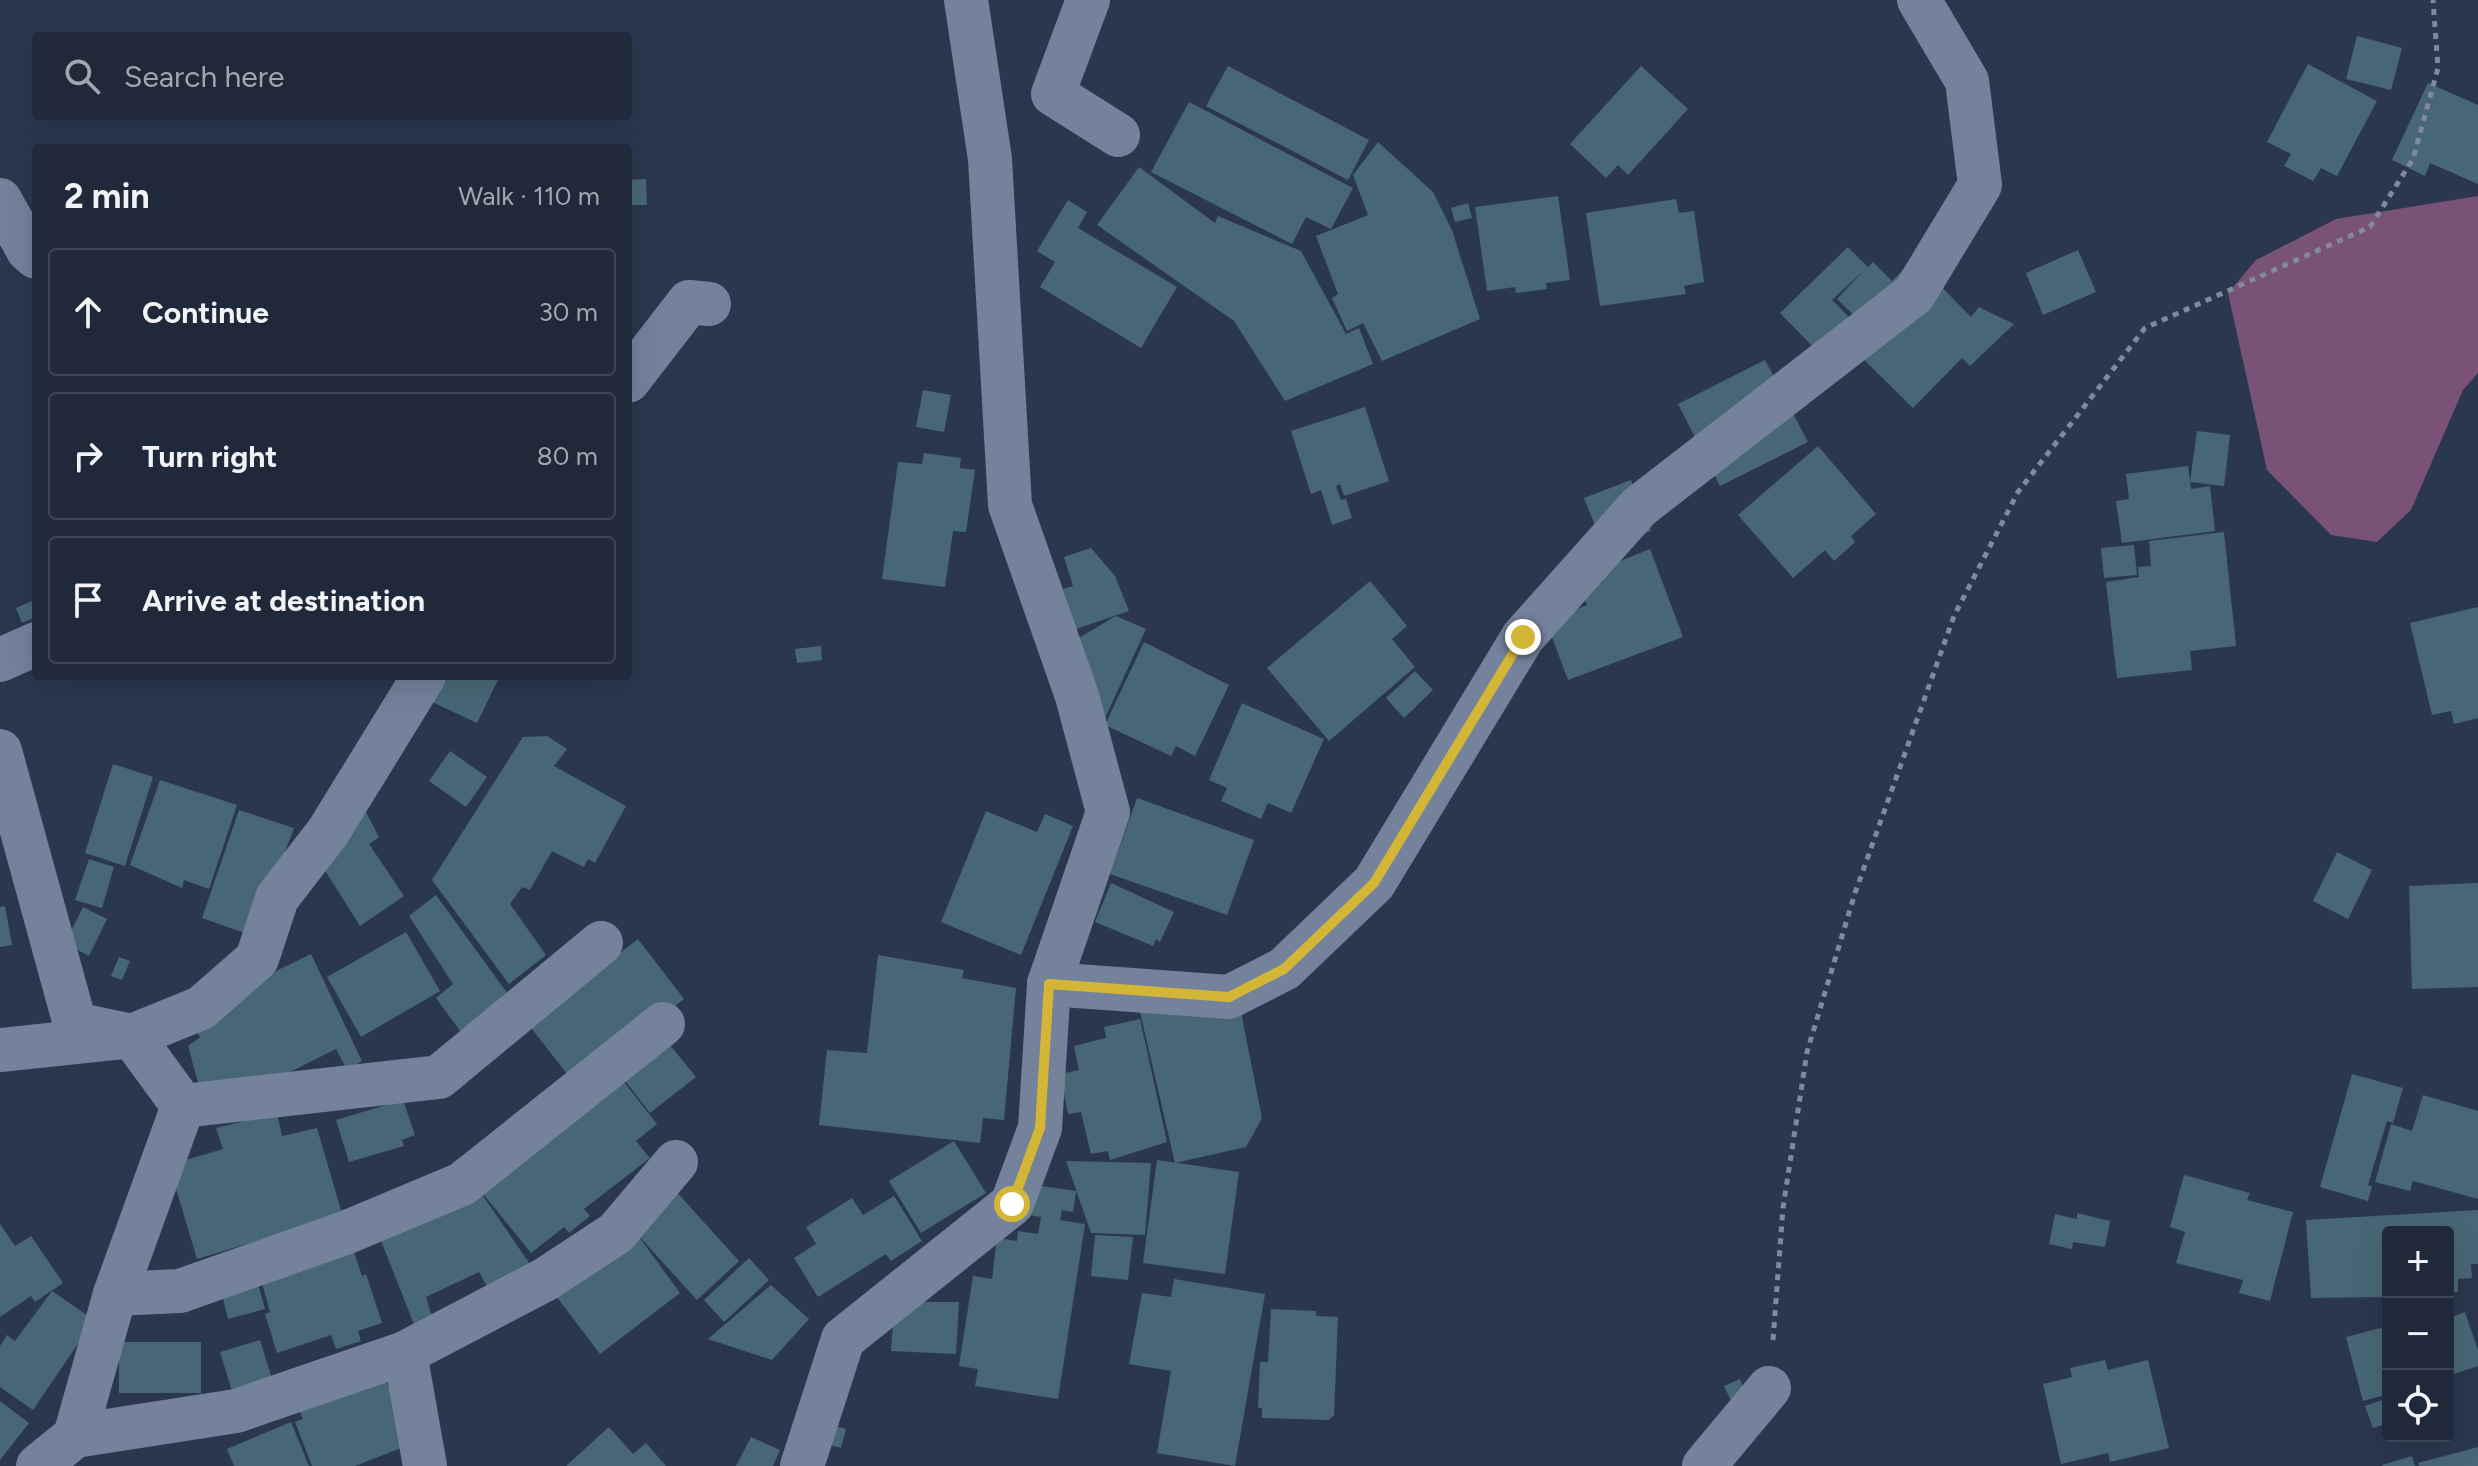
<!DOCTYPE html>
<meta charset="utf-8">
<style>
:root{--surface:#20293a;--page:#2d3545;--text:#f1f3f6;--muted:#a2a6af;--line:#3d4554}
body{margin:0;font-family:Figtree,sans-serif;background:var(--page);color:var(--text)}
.controls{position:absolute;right:24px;bottom:24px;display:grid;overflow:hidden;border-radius:8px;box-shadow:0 8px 32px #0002}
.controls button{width:72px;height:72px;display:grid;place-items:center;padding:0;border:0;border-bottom:2px solid var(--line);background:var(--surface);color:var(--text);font:40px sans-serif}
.stop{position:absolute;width:24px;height:24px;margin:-18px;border:6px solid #d3b635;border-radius:50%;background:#fff}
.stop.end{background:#d3b635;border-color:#fff;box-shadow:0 2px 8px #0008}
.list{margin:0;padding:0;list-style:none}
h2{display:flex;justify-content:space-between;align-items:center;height:104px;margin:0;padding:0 32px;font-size:34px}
h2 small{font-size:26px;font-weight:400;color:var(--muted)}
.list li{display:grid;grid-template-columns:52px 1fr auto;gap:24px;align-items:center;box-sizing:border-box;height:128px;margin:0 16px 16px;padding:0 16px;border:2px solid var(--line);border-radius:8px}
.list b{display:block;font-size:30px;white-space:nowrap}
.list em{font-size:26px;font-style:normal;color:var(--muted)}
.icon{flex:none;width:44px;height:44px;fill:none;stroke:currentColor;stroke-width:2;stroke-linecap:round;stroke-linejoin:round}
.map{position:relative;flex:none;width:2478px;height:1466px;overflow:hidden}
.search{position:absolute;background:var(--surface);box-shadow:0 8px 32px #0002;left:32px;top:32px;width:600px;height:88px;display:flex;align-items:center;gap:20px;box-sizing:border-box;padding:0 28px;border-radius:8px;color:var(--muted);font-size:30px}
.panel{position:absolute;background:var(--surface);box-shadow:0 8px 32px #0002;left:32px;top:144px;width:600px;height:536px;border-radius:8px}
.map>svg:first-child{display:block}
</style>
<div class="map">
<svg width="2478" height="1466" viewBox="0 0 2478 1466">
<rect width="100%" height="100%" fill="#2b374e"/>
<polygon fill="#795276" points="2478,196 2478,373 2463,390 2411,510 2377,542 2331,535 2267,470 2228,293 2256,260 2336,219"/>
<g fill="#486775">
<polygon points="2357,36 2402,48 2391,90 2346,79"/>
<polygon points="2308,64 2377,101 2337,176 2321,168 2313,181 2284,166 2291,154 2267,142"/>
<polygon points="1228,66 1369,140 1348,180 1206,106"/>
<polygon points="1641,66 1688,109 1628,175 1618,165 1606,178 1570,144"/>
<polygon points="2428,83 2478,105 2478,184 2430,163 2425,176 2392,160"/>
<polygon points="1189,102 1353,188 1331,229 1306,217 1292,244 1151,172"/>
<polygon points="1378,142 1433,192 1452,230 1480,319 1382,361 1363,323 1347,331 1332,298 1338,294 1316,236 1368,215 1353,175"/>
<polygon points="1139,167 1215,223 1218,216 1301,251 1346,334 1359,328 1373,364 1285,401 1234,321 1097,225"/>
<polygon points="646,179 647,205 628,205 628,180"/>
<polygon points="1558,196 1570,280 1546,283 1547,289 1516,293 1515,287 1487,291 1475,207"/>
<polygon points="1676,199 1679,213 1694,211 1704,282 1684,286 1686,294 1600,306 1586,213"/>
<polygon points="1068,200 1087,212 1078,228 1177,287 1141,348 1040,287 1055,262 1037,251"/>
<polygon points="1468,203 1472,218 1455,222 1451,208"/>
<polygon points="1848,247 1868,267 1873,262 1892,281 1914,259 1971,317 1979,307 2014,324 1970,366 1962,358 1913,408 1846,342 1863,324 1837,299 1865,269 1832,300 1850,318 1816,350 1780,313"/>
<polygon points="2078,250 2096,292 2043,315 2026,273"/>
<polygon points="1765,360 1808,442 1720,486 1678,404"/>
<polygon points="923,390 951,395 944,432 916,427"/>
<polygon points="1365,407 1389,481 1344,496 1340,484 1336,486 1341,500 1346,499 1352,518 1332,525 1321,490 1311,494 1291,431"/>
<polygon points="2197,431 2230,435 2224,486 2190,482"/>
<polygon points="1818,446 1876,514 1851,536 1855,542 1834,561 1825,550 1793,578 1738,515"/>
<polygon points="924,453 961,458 960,468 975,470 966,532 953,531 945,587 882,579 898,462 922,464"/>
<polygon points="2188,466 2191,489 2210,486 2215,531 2122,543 2116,501 2129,499 2126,474"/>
<polygon points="1631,480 1651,531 1604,548 1584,498"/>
<polygon points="2224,532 2236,646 2190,651 2192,670 2117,678 2106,582 2139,577 2138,567 2151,566 2149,541"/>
<polygon points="2134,545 2137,575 2104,578 2101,548"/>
<polygon points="1091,548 1115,576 1129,611 1076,629 1063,589 1073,586 1064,557"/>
<polygon points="1650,549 1683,637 1568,680 1546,621 1587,605 1581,591 1603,582 1598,570"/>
<polygon points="1370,581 1407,626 1392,639 1415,667 1329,741 1267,668"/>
<polygon points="34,600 36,617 22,623 16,608"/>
<polygon points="2478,607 2478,718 2454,724 2451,711 2432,715 2410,623"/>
<polygon points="1116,616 1146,629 1105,718 1077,639"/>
<polygon points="1144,642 1229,685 1195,756 1176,746 1171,756 1105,725"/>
<polygon points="821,646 822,660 797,663 795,649"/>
<polygon points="1415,671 1433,690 1404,718 1386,698"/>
<polygon points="442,676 500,676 477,723 430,701"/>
<polygon points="1242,703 1324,739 1291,813 1268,803 1261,819 1221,801 1227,788 1209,780"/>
<polygon points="547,736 567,749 554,766 626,806 595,863 588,859 584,867 552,851 530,890 522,887 510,904 546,955 509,984 432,880 523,737"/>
<polygon points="450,751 487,777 466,807 429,781"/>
<polygon points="113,764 153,777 125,866 85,853"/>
<polygon points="160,780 237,805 209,889 184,880 182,888 130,865"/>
<polygon points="1137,798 1254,840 1227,915 1110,874"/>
<polygon points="239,810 294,828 253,936 202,918"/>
<polygon points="986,811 1037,832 1045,814 1073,826 1021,955 941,922"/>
<polygon points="366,812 379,837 369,844 404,896 360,926 321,864"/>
<polygon points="2337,852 2372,870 2348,919 2313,901"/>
<polygon points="89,859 114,867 102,908 75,900"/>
<polygon points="1111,883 1174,912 1160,942 1156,939 1153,946 1095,922"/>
<polygon points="2478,883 2478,987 2412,989 2409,886"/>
<polygon points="436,895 515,1004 466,1039 436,998 453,984 409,916"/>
<polygon points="5,906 12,945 0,947 0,907"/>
<polygon points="83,907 107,919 89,956 65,943"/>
<polygon points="406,932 440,991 361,1037 327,977"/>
<polygon points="638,939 684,999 575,1084 528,1024"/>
<polygon points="311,954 362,1061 347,1070 336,1049 272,1081 202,1097 188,1046 200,1037 195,1030 278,970"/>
<polygon points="878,955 964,970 962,978 1016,988 1004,1120 983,1118 980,1143 819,1125 827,1050 867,1053"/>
<polygon points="119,957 130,961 122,980 111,976"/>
<polygon points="1234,977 1262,1118 1246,1147 1175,1163 1137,999"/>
<polygon points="1140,1019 1167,1142 1110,1160 1108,1151 1091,1154 1081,1112 1068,1114 1060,1074 1079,1070 1074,1046 1106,1038 1104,1027"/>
<polygon points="665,1039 696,1077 650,1113 620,1074"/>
<polygon points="2352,1074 2403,1088 2393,1123 2387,1121 2368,1185 2372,1187 2368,1201 2320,1187"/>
<polygon points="620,1077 657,1124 636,1141 650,1158 584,1209 590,1216 569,1233 564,1227 531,1253 480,1190"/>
<polygon points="2423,1095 2478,1111 2478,1199 2413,1181 2410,1191 2375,1182 2391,1124 2412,1131"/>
<polygon points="403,1100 415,1135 402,1140 404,1146 349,1162 336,1120"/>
<polygon points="277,1113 282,1136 317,1128 345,1224 273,1236 197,1259 169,1165 223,1149 216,1128"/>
<polygon points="954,1141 986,1193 921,1233 889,1181"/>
<polygon points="1157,1160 1239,1172 1225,1274 1143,1263"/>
<polygon points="1066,1161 1151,1163 1145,1235 1091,1233"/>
<polygon points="2184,1175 2250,1193 2247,1200 2293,1212 2270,1301 2239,1293 2243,1280 2176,1263 2185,1232 2170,1227"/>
<polygon points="1041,1186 1076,1191 1073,1212 1062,1210 1060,1220 1085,1224 1058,1399 975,1386 978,1369 959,1366 973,1276 992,1279 997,1238 1017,1241 1018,1231 1038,1234 1041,1217 1024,1214"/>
<polygon points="674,1189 739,1261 697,1300 637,1234 680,1293 600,1354 553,1292"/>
<polygon points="479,1190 532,1267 489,1290 479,1272 426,1297 433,1320 415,1327 378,1233"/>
<polygon points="894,1196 922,1241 891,1261 886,1254 818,1297 794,1258 816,1244 806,1227 852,1198 863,1215"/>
<polygon points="2478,1210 2478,1264 2471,1264 2472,1278 2458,1279 2458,1292 2448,1293 2448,1232 2388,1232 2388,1297 2311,1298 2306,1220"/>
<polygon points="2077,1213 2110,1221 2105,1247 2073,1242 2072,1249 2049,1244 2055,1214 2077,1219"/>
<polygon points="0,1224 15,1246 31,1236 63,1283 35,1302 31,1296 0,1317"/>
<polygon points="1095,1235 1133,1237 1128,1280 1091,1276"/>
<polygon points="354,1252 362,1276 366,1274 382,1323 358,1331 361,1341 336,1349 331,1335 277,1353 265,1314 270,1312 262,1283"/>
<polygon points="749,1258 769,1280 724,1322 704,1300"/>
<polygon points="1174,1279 1265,1294 1235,1466 1157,1453 1171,1371 1129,1364 1142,1293 1171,1297"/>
<polygon points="257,1280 265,1309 228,1319 221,1290"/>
<polygon points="771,1285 809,1319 772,1360 708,1339"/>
<polygon points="52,1291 94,1320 33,1410 0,1387 0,1346 7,1335 15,1341"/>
<polygon points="912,1302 959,1302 956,1354 891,1351 894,1311"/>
<polygon points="1271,1309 1316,1311 1316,1316 1338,1317 1334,1415 1329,1420 1262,1418 1262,1408 1258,1408 1260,1362 1268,1362"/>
<polygon points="2465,1312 2478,1350 2478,1366 2448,1376 2448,1318"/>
<polygon points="2388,1326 2388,1394 2363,1401 2346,1337"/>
<polygon points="260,1340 272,1379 232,1391 220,1352"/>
<rect x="119" y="1342" width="82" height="51"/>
<polygon points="2105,1360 2108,1370 2148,1360 2169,1448 2110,1462 2108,1453 2061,1464 2043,1384 2072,1377 2070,1368"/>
<polygon points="384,1375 411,1444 355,1466 312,1466 295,1422 303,1419 298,1408"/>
<polygon points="1740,1379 1746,1395 1731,1401 1724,1386"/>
<polygon points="2388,1398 2388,1423 2373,1428 2365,1406"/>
<polygon points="0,1401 29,1423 0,1460"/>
<polygon points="291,1422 309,1466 234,1466 227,1449"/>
<polygon points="832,1425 846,1429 841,1448 827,1444"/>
<polygon points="609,1427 633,1454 646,1443 666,1466 566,1466"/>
<polygon points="751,1437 780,1450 773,1466 736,1466"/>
<polygon points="2478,1447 2478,1466 2419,1466 2418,1463"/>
<polygon points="2412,1456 2415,1466 2382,1466 2382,1465"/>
</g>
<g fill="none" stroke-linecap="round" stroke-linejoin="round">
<polyline stroke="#818a9d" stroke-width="5" stroke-dasharray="6 6" stroke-linecap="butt" points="1773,1340 1783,1208 1807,1052 1855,893 1954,616 2018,492 2145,328 2370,227 2413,159 2438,68 2433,0"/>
<g stroke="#74829c" stroke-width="44">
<polyline points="1088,0 1053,94 1118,135"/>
<polyline points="0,200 28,250 36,257"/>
<polyline points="628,381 689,302 709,304"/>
<polyline points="0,660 36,644"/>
<polyline points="0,751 75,1024 132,1036 183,1106 439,1077 601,943"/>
<polyline points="1049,984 1229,997 1284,969 1374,883 1523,637 1639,507 1914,294 1980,185 1967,81 1919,0"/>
<polyline points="0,1050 132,1036 201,1008 257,959 277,898 328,832 424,676"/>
<polyline points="115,1294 180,1291 345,1233 462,1184 663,1024"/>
<polyline points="405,1353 425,1466"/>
<polyline points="75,1436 236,1411 405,1353 546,1279 616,1233 676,1162"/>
<polyline points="38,1466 75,1436 115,1294 183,1106"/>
<polyline points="802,1466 843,1339 1012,1204 1040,1128 1049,984 1108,812 1077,696 1010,505 990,159 966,0"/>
<polyline points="1704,1466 1769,1388"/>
</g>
</g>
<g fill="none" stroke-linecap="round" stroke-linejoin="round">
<polyline stroke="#d3b635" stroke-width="10" points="1012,1204 1040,1128 1049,984 1229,997 1284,969 1374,883 1523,637"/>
</g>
</svg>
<div class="controls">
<button>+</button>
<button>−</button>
<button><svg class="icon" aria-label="locate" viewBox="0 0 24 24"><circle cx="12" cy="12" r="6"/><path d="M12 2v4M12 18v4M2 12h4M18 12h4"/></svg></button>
</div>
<div class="stop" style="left:1012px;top:1204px"></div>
<div class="stop end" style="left:1523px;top:637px"></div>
<div class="search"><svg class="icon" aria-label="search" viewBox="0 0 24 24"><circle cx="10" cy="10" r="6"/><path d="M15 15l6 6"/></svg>Search here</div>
<section class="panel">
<h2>2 min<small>Walk · 110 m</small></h2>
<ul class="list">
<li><svg class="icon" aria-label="ahead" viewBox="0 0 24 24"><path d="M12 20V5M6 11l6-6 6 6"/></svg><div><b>Continue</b></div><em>30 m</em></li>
<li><svg class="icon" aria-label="right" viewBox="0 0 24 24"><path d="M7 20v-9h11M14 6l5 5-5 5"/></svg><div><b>Turn right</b></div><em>80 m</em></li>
<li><svg class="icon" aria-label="arrive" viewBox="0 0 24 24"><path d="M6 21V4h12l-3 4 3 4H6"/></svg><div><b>Arrive at destination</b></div></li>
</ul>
</section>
</div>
